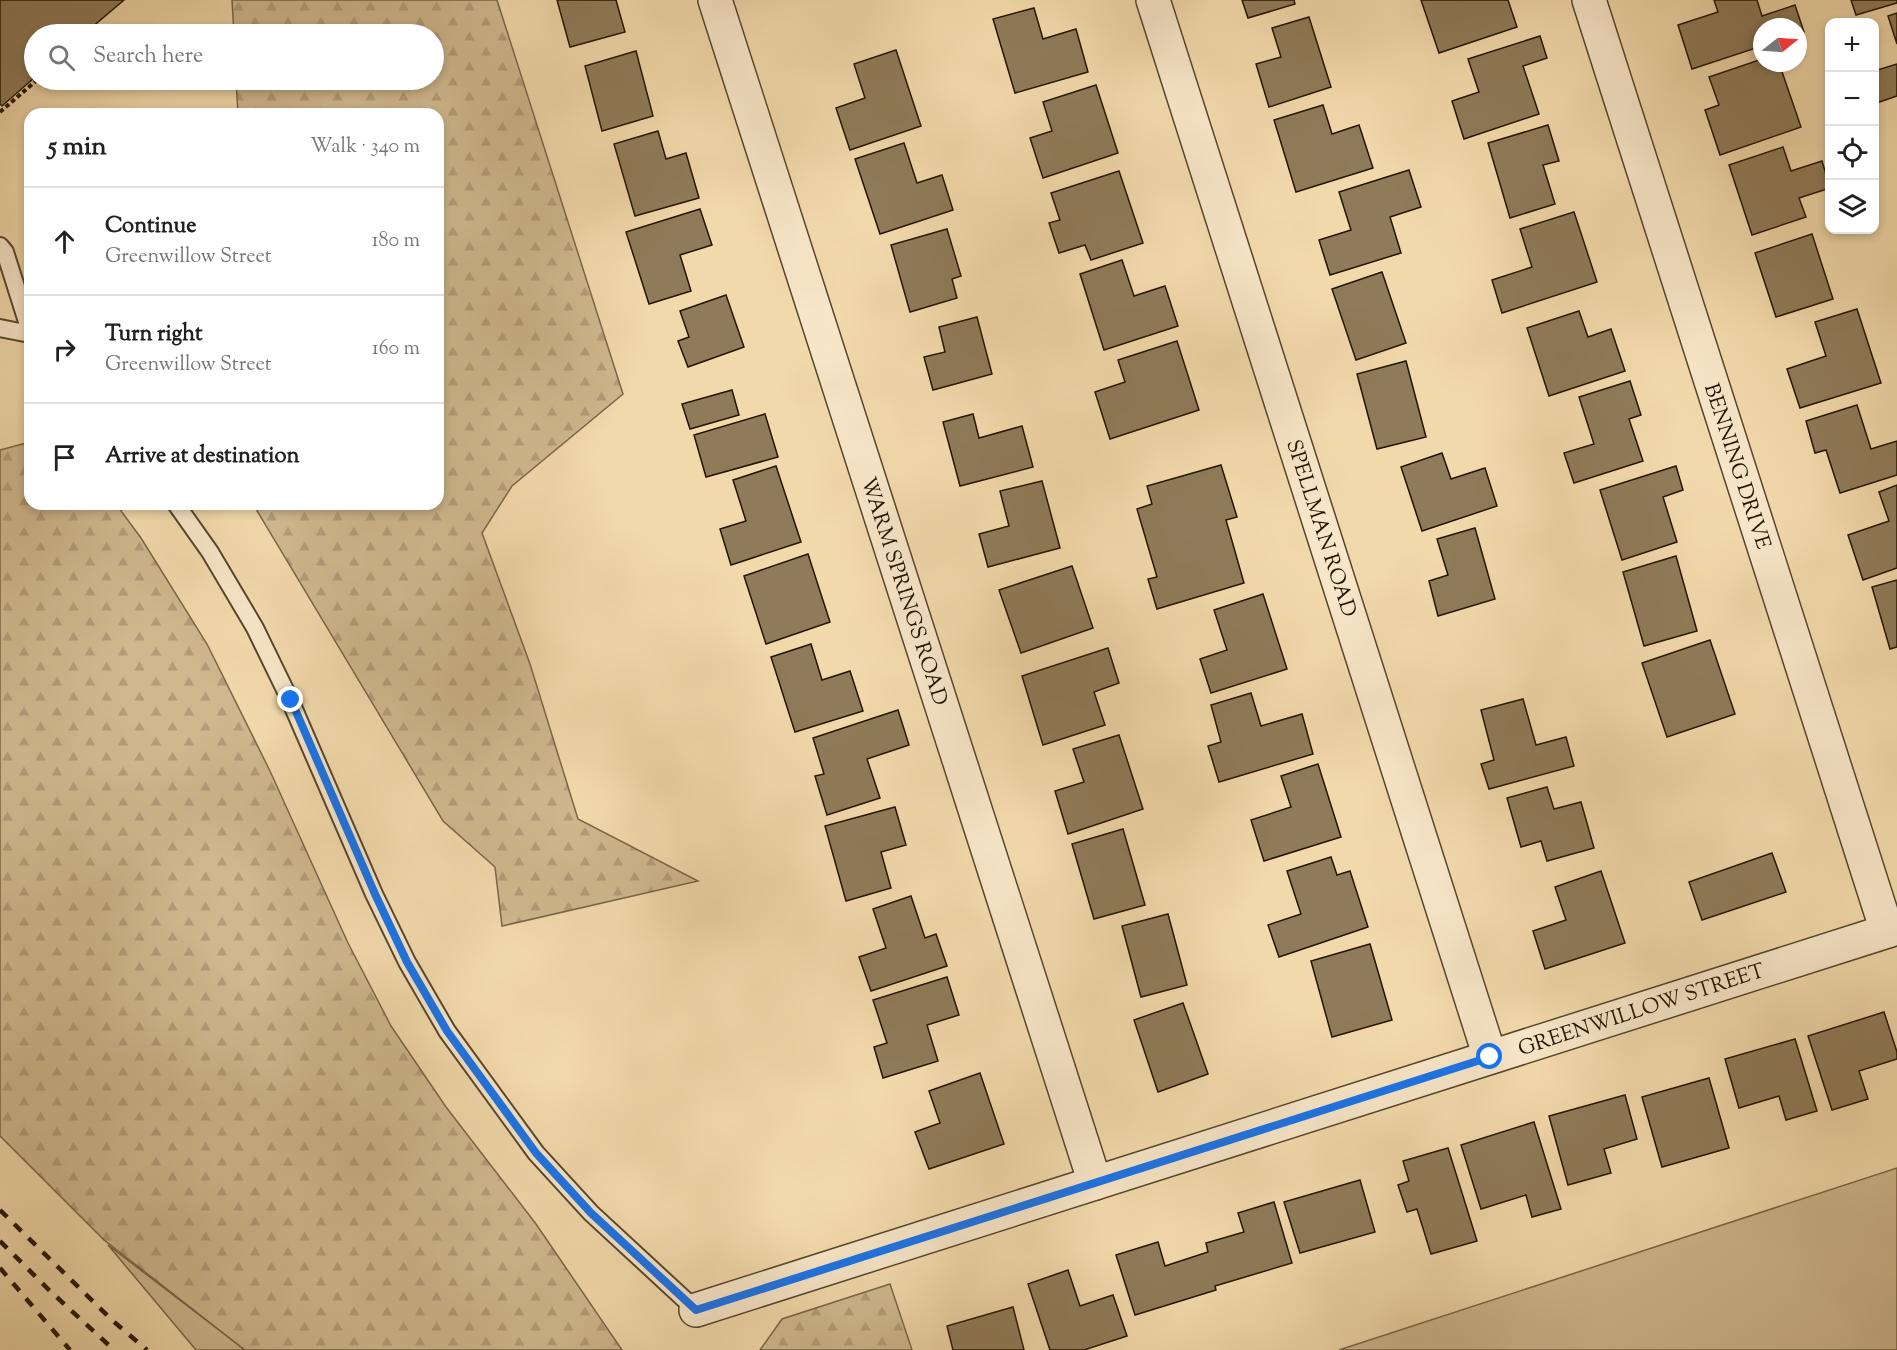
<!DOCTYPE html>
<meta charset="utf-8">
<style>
:root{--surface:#fff;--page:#f6f6f6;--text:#202124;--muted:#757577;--line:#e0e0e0}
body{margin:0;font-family:"Sorts Mill Goudy",serif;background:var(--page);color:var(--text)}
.controls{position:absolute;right:18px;top:18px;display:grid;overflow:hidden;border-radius:12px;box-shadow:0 3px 9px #0003}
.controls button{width:54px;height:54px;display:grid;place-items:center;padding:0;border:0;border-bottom:2px solid var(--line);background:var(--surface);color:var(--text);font:30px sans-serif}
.compass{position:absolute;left:1753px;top:18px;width:54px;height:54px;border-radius:50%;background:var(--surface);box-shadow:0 3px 9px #0003;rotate:73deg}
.stop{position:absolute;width:18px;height:18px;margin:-14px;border:4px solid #1a73e8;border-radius:50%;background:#fff}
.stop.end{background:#1a73e8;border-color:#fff;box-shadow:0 2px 6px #0008}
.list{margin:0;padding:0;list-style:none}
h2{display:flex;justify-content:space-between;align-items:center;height:78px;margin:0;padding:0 24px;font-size:26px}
h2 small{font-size:20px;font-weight:400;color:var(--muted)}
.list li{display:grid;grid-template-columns:39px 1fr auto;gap:18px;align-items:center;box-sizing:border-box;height:108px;padding:0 24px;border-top:2px solid var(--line)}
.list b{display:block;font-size:22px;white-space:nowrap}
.list p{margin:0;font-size:20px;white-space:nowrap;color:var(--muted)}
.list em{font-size:20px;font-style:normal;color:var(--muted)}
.icon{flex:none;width:33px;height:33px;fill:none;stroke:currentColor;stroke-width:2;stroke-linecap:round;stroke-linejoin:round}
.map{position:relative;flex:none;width:1897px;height:1350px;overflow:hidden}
.search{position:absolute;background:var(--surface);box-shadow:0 3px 9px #0003;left:24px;top:24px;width:420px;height:66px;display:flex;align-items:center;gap:15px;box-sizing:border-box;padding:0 21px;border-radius:33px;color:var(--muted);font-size:22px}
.panel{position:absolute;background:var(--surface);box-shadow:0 3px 9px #0003;left:24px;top:108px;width:420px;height:402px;border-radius:18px}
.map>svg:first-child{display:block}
</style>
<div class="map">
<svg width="1897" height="1350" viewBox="0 0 1897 1350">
<defs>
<pattern id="forest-firs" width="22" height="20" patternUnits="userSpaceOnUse" patternTransform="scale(1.5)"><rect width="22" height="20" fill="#cfb88e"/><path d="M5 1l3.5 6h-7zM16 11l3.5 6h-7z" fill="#b29d79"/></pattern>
</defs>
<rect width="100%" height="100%" fill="#f2d9ab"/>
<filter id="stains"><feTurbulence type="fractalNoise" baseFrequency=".00333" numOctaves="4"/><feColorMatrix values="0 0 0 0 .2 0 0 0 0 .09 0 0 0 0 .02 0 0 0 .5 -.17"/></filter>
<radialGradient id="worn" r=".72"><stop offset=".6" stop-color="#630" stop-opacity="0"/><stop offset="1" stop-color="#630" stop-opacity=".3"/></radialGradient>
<g fill="#cfb88e" stroke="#7a6648" stroke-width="1.5">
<polygon points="1897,1168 1897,1350 1339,1350"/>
<polygon points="108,1245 245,1350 196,1350"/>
</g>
<g fill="url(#forest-firs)" stroke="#7a6648" stroke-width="1.5">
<polygon points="232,0 497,0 623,394 512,486 482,533 530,664 578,819 698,881 502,926 495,867 443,821 253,504 438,504 438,114 238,114 236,80 434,80 434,34 234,34"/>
<polygon points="30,442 30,504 116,504 141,538 207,644 270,771 348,943 391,1026 446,1107 536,1224 622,1350 245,1350 104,1240 0,1136 0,450"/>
<polygon points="890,1284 912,1350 760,1350 782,1319"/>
</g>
<g fill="#8f7b59" stroke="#241501" stroke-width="1.5">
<polygon points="0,0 124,0 84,34 34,34 34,78 2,106 0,104"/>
<polygon points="557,0 616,0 625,32 570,47"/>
<polygon points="1242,0 1294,0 1295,4 1248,18"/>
<polygon points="1421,0 1508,0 1517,27 1439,53"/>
<polygon points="1714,0 1757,0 1762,16 1795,5 1804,32 1798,34 1798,27 1762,27 1762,46 1692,69 1678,25 1718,12"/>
<polygon points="1851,0 1897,0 1897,3 1856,15"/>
<polygon points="1034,8 1043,39 1076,29 1088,72 1015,93 993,19"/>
<polygon points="1897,13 1897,44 1888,16"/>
<polygon points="1309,17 1331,87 1269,107 1256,64 1281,57 1272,28"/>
<polygon points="1540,36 1547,58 1523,66 1539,114 1464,139 1452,101 1479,92 1468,59"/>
<polygon points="896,50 921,126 850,150 836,108 865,98 854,64"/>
<polygon points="636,51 653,116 602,131 585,66"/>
<polygon points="1762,59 1762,63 1779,63 1801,127 1720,155 1705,110 1719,105 1709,77"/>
<polygon points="1897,64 1897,96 1874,104 1874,71"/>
<polygon points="1096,85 1118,153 1043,178 1030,138 1052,131 1043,102"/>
<polygon points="1323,105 1332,134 1359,125 1373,168 1296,192 1274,120"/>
<polygon points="1548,125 1559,161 1543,165 1555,204 1510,218 1488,143"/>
<polygon points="658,131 666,159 686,153 699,198 635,216 614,144"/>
<polygon points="904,143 917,183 942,175 953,210 880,234 855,159"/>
<polygon points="1783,147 1791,171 1822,161 1830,188 1799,198 1806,217 1752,235 1729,165"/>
<polygon points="1409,170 1421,207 1390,217 1401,253 1330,275 1319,240 1351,230 1339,192"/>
<polygon points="1119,171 1143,243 1091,260 1085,245 1059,253 1049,223 1060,220 1051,193"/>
<polygon points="700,209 712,245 680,255 691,291 649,304 626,232"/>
<polygon points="1574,212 1597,282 1502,313 1492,280 1532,267 1520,229"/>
<polygon points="947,229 961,276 952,279 957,298 910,312 891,245"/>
<polygon points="1812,234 1833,299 1776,317 1755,253"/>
<polygon points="1122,260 1134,296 1165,286 1178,326 1104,350 1080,274"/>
<polygon points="1382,272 1406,343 1356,360 1332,289"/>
<polygon points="726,295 744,347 688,367 678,341 689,337 680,311"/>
<polygon points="1857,309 1881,383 1800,408 1787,369 1826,356 1815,322"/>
<polygon points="1579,311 1588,337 1611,329 1625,371 1549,396 1527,328"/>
<polygon points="977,317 992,374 933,390 924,357 945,352 939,327"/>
<polygon points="1177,341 1199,410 1110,439 1095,392 1125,382 1118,360"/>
<polygon points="1406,361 1426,437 1377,449 1357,374"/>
<polygon points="1630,381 1641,415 1629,419 1643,461 1574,483 1564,453 1594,444 1579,397"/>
<polygon points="732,390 739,415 690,429 682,404"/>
<polygon points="1857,405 1871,449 1897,441 1897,475 1840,493 1826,450 1815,453 1806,421"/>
<polygon points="765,414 778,457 706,477 694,435"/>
<polygon points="973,414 979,438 1022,426 1033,467 960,486 943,422"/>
<polygon points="1442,453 1451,479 1485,468 1497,506 1422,531 1401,467"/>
<polygon points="1221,465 1237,517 1226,520 1244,583 1157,609 1148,579 1157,577 1137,509 1152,504 1147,486"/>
<polygon points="776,466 801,542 731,565 720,529 746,521 733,480"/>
<polygon points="1676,466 1683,490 1663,497 1677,542 1622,560 1600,490"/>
<polygon points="1042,481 1060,548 988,567 979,534 1009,526 1000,491"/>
<polygon points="1897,485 1897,568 1863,580 1848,535 1889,521 1879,492"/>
<polygon points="1475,528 1495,599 1438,616 1429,581 1448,575 1437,539"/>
<polygon points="808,554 830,622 766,644 744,576"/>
<polygon points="1676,556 1697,631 1644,646 1623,572"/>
<polygon points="1072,566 1093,628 1021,653 999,590"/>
<polygon points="1897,580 1897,647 1890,649 1872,587"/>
<polygon points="1263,594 1287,669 1211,693 1200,659 1227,650 1214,610"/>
<polygon points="1710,640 1735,714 1667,737 1642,663"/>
<polygon points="811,644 822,680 850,671 863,711 795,732 771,657"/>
<polygon points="1108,648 1119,683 1094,692 1105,725 1043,745 1022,676"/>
<polygon points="1251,693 1261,726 1302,714 1313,754 1219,782 1208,746 1221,742 1211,705"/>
<polygon points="1523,699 1536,745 1566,737 1574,766 1489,789 1481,764 1494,760 1481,710"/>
<polygon points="898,710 909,745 867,759 880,798 827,815 815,776 824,774 813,738"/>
<polygon points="1119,735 1143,809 1068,834 1055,791 1084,782 1073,749"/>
<polygon points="1318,764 1341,837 1264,861 1251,820 1291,807 1281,776"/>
<polygon points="1547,787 1554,809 1581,802 1594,848 1547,861 1541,841 1521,847 1507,798"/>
<polygon points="895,807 906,845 881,852 891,888 846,901 825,826"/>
<polygon points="1123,829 1145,905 1094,919 1072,844"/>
<polygon points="1772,853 1786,892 1702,920 1689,882"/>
<polygon points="1331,857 1337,875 1350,871 1368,927 1279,957 1268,925 1301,914 1287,871"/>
<polygon points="1601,871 1625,943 1545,969 1533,931 1566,920 1555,887"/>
<polygon points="911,896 925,938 936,934 947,966 871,991 859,957 886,948 873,909"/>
<polygon points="1168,914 1187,985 1141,997 1122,926"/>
<polygon points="1370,944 1392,1020 1332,1037 1311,961"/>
<polygon points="947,977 959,1015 927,1025 938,1061 883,1078 874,1047 887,1043 873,1000"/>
<polygon points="1183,1003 1208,1074 1158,1092 1134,1020"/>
<polygon points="1884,1012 1897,1052 1897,1059 1859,1071 1868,1099 1832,1110 1808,1036"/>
<polygon points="1795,1039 1817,1111 1786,1120 1779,1096 1739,1108 1725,1059"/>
<polygon points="980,1073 1004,1144 929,1169 915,1132 940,1123 929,1091"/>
<polygon points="1709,1078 1729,1148 1662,1167 1642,1097"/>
<polygon points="1625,1095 1637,1139 1604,1149 1611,1173 1568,1185 1549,1116"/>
<polygon points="1534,1122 1561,1209 1532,1217 1526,1195 1481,1209 1461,1145"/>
<polygon points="1448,1148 1477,1241 1431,1254 1417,1209 1407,1212 1398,1185 1409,1181 1403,1161"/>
<polygon points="1360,1180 1375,1232 1300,1253 1284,1202"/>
<polygon points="1274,1202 1292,1263 1215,1286 1216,1290 1135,1315 1116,1255 1158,1242 1165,1266 1208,1252 1206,1243 1244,1232 1238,1213"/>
<polygon points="1068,1270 1080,1306 1113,1295 1127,1336 1084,1350 1050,1350 1028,1284"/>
<polygon points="1013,1307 1024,1350 953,1350 947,1326"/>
</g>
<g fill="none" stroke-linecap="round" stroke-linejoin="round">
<g stroke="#58462c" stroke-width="20">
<g id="lane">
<polyline points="0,246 5,252 30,331"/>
<polyline points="0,328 30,334"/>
<polyline points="176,504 210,552 255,628 290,700 374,894 407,962 447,1031 536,1153 591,1213 696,1310"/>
</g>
</g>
<g stroke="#58462c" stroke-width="36">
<g id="street">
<polyline points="715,0 1095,1183"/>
<polyline points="1153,0 1490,1057"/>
<polyline points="1589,0 1887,931"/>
<polyline points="696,1310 1897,928"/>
</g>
</g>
<polyline stroke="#241501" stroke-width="4" stroke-dasharray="4.5 3" stroke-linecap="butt" points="0,112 37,80"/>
<use href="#lane" stroke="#f7e6c8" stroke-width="16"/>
<use href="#street" stroke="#f7e6c8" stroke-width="33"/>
<g stroke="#241501" stroke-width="4.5" stroke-dasharray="10 10" stroke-linecap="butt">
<polyline points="0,1210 113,1321 147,1350"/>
<polyline points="0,1241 49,1290 114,1350"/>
<polyline points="0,1268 70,1350"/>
</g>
</g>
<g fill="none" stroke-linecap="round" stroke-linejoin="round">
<polyline stroke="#1a73e8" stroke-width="8" points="291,700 375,894 407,962 447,1031 536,1153 591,1213 696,1310 1490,1057"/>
</g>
<g text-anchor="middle" stroke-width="4.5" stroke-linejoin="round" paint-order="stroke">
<g font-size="21" fill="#241501" stroke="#f7e6c8">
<text transform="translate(1738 466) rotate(72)" y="7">BENNING DRIVE</text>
<text transform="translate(1322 528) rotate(72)" y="7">SPELLMAN ROAD</text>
<text transform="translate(905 591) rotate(72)" y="7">WARM SPRINGS ROAD</text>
<text transform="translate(1641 1009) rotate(-18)" y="7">GREENWILLOW STREET</text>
</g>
</g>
<rect width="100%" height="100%" filter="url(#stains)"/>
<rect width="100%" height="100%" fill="url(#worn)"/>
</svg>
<div class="controls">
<button>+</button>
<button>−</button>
<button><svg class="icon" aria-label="locate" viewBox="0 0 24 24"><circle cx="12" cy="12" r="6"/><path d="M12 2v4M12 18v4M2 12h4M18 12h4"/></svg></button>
<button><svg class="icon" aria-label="layers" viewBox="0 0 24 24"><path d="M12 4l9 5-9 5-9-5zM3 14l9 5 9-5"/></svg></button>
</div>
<svg class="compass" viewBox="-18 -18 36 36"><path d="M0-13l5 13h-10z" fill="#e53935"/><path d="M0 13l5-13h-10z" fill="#757577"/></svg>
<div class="stop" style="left:1490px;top:1057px"></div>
<div class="stop end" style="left:291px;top:700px"></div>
<div class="search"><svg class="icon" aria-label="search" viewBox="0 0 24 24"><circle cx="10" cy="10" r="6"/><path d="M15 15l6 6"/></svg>Search here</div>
<section class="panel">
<h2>5 min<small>Walk · 340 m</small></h2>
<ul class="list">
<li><svg class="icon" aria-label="ahead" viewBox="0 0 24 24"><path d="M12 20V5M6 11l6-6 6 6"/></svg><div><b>Continue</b><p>Greenwillow Street</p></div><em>180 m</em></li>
<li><svg class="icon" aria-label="right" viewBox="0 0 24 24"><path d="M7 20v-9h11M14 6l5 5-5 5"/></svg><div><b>Turn right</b><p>Greenwillow Street</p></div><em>160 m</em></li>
<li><svg class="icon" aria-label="arrive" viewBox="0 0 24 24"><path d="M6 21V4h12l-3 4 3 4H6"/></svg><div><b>Arrive at destination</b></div></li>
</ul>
</section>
</div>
